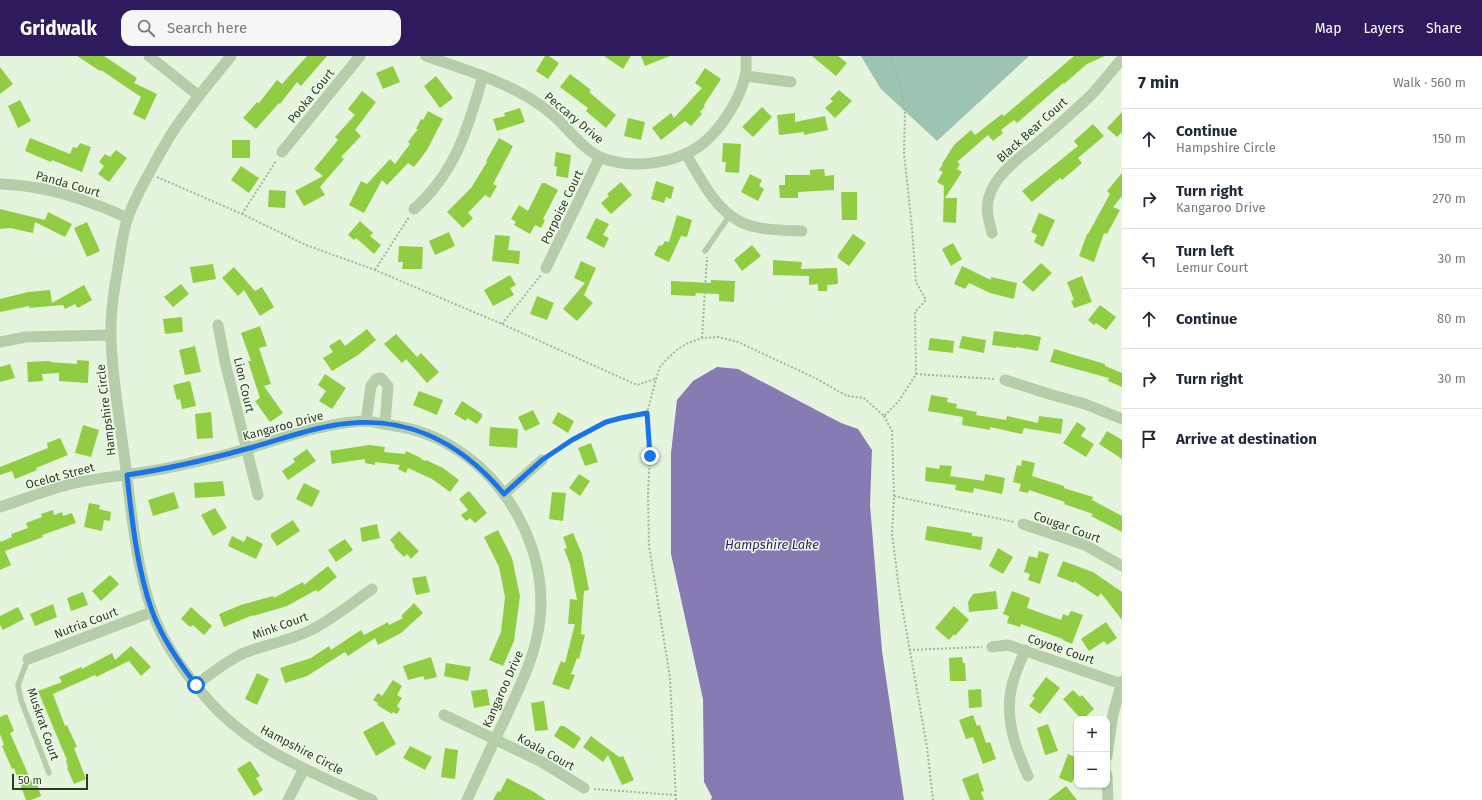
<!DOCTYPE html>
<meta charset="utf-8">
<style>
:root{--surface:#fff;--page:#f6f6f7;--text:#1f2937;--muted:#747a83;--line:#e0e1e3;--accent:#2d1b5e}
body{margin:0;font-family:"Fira Sans",sans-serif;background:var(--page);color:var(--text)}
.controls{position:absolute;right:12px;bottom:12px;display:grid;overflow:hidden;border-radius:8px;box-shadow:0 1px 3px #0004}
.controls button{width:36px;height:36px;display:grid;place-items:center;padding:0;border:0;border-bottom:1px solid var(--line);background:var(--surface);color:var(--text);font:20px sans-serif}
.scale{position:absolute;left:12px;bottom:10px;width:76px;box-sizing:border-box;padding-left:4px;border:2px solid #313a29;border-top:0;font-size:11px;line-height:14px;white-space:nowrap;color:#313a29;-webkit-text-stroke:3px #effbea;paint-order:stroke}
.stop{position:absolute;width:12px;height:12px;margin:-9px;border:3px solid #1a73e8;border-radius:50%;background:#fff}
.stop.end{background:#1a73e8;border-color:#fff;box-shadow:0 1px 4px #0008}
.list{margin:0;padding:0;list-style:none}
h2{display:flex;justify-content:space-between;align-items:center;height:52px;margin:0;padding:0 16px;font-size:17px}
h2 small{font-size:13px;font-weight:400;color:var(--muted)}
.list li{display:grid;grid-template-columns:26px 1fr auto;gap:12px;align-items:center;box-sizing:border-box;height:60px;padding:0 16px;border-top:1px solid var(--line)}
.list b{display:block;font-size:15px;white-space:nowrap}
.list p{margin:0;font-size:13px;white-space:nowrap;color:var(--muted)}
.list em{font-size:13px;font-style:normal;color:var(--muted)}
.icon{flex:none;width:22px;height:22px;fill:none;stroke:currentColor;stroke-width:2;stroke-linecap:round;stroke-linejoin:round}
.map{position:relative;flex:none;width:1122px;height:744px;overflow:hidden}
header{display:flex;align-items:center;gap:24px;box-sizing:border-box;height:56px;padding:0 20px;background:var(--accent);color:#fff}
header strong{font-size:19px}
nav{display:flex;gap:22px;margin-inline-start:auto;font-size:14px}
.search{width:280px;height:36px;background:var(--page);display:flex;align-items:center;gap:10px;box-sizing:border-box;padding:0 14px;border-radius:12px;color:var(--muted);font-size:15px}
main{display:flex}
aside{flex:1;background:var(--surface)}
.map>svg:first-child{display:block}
</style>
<header>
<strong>Gridwalk</strong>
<div class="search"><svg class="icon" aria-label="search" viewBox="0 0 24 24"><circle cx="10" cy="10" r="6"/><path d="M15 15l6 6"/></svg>Search here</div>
<nav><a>Map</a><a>Layers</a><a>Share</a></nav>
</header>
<main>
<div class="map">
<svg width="1122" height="744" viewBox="0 0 1122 744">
<rect width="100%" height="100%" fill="#e4f4dd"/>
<polygon fill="#9cc4b2" points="861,0 1029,0 937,85 880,32"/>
<polygon fill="#887ab3" points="717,311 738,313 841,367 858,373 872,394 870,449 882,595 904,744 711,744 712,741 704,726 703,643 671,498 671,397 677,344 693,325"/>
<g fill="#90cd42">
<polygon points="77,0 104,0 137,22 134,27 157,38 145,64 133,58 141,41 101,14 100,15"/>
<polygon points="307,0 327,0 301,30 297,26 280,48 279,47 256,73 243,62 257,46 259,47 277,24 282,28"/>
<polygon points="545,0 549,0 559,7 548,23 536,15"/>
<polygon points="604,0 631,0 623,13"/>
<polygon points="641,0 670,0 645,10"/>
<polygon points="812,0 838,0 847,7 836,20"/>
<polygon points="1074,0 1105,0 1087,8 1064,28 1063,27 1017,67 1014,64 1001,74 1003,77 993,85 988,79 957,106 960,108 957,113 962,116 945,142 957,142 956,167 943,166 944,130 937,126 943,116 939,114 943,108 942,108 954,89 971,74 975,79 1002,58 1004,60"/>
<polygon points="393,10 400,26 383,33 376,17"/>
<polygon points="0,11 13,28 0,38"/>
<polygon points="705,12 721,23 704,49 705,50 700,56 702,58 691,70 685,65 661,84 652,72 671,57 674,62 702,32 695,27"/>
<polygon points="570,18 591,34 589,36 616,59 606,72 586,55 588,52 560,31"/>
<polygon points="436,20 453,42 440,52 424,30"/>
<polygon points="839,34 852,45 835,62 825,52 833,45 830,43"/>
<polygon points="362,35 376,46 355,74 361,80 341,101 344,103 320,131 325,139 304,150 295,135 323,120 314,113 338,84 335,81 355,59 348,53"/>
<polygon points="20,44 31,65 18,72 8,50"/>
<polygon points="762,51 772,61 753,81 742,71"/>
<polygon points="520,52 525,66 497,75 493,63 505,60 504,57"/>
<polygon points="428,55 443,63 427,94 414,111 408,107 387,129 382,124 364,157 349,149 361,125 367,128 390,103 395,108 410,88 408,86 418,73 416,73 421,63 423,64"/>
<polygon points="1122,56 1122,76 1117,81 1107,72"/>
<polygon points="795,57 795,66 825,60 828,74 804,79 804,76 779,79 777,59"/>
<polygon points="628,62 645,66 641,84 624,80"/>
<polygon points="1093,68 1104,80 1078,102 1082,107 1062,124 1060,122 1032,146 1022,135 1078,90 1074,85"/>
<polygon points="30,82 70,98 73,91 77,92 80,87 91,91 82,116 52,104 51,106 25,95"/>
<polygon points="499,82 513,90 493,128 497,130 490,142 485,139 468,157 473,162 463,172 447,156 471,132 487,106 486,105"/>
<rect x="232" y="84" width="18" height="18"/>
<polygon points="723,87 741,88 739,117 725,116 726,106 722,106"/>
<polygon points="116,94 127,102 109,126 98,118 104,110 99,106 105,98 110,101"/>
<polygon points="556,96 571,99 568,122 556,120 557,111 554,110"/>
<polygon points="241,110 259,122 249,137 231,124"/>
<polygon points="824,113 825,120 834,119 834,134 798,136 798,142 780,142 779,129 785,129 785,119 810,119 810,114"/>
<polygon points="1122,117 1122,140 1113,151 1120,154 1107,178 1104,177 1094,206 1079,200 1087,178 1088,178 1110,138 1107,135"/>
<polygon points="750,118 762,124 759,130 764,133 758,145 741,136"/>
<polygon points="656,125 674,131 671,143 666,141 664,147 651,143"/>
<polygon points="621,126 632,139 611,158 601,147 609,140 607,138"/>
<polygon points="542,127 545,127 558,134 543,163 545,164 541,172 535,169 530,178 514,169 516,166 511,163 519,149 528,155"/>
<polygon points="269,134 286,135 285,152 268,151"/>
<polygon points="841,136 857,136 857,164 842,164"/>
<polygon points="0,153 45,164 48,156 72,168 65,181 35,166 33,177 10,172 0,173"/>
<polygon points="1039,157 1055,164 1043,191 1034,186 1037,179 1031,176"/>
<polygon points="677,159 692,164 687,181 681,180 669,206 654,199 659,189 662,190 665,185 669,186"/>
<polygon points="596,162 609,168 603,179 609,182 604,192 586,182"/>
<polygon points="360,165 373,177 370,180 381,189 374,198 356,182 354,184 348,179"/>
<polygon points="87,166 100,195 87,201 74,172"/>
<polygon points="449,176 455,190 435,199 429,185"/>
<polygon points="853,178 866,187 849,210 838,202 838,199"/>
<polygon points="495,179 510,180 508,194 520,195 519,208 492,205"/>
<polygon points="953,187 962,203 951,210 942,193"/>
<polygon points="752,189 761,200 742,215 734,204"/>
<polygon points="399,190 423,191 422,213 402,213 403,206 398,206"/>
<polygon points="773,204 802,206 801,213 837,212 838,228 827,229 827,235 818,235 818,228 809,229 809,220 773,219"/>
<polygon points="581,205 596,212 584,239 593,247 577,265 563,253 585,227 574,222"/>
<polygon points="1041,207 1052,217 1033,236 1022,226"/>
<polygon points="213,208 216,223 193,227 190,211"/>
<polygon points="962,210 991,224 991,221 1017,227 1014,243 990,237 969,227 965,233 954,228"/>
<polygon points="234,211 255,235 262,231 274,251 260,260 244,234 238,240 222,222"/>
<polygon points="510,219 516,229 510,232 514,239 493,250 484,234"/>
<polygon points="1082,220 1092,246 1074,252 1071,245 1074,244 1067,226"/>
<polygon points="711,224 735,225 734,246 719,245 719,238 696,237 695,240 671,239 671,225 711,227"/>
<polygon points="181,228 189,238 173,251 164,241"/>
<polygon points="84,229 92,244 78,252 75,248 65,253 63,249 29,252 29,250 0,256 0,243 28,236 50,234 52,247"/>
<polygon points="537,240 554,247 547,264 530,258"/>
<polygon points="1100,249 1116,261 1106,274 1096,267 1094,269 1088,264"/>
<polygon points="182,261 183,276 165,278 163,263"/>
<polygon points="260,270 267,290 259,292 271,328 264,330 283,357 270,366 255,345 260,342 248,305 251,305 241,277"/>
<polygon points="367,273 376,284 358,299 332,315 323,302 333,296 329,290 340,283 345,290"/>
<polygon points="994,275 1024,279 1025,278 1041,281 1038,295 1016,291 1016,292 992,289"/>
<polygon points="396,278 417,301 421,297 439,316 427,327 406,303 402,307 384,288"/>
<polygon points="962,280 986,284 984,297 959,292"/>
<polygon points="930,282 954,285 953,297 928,294"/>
<polygon points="195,290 201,316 185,319 179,294"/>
<polygon points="1054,293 1105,308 1105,310 1122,317 1122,331 1108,325 1109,322 1050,306"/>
<polygon points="77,304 89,305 88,327 59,325 59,317 42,318 43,325 28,326 27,306 50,305 50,306 77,308"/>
<polygon points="10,308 15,322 0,326 0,311"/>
<polygon points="325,318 346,332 332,353 319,345 326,335 318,329"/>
<polygon points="190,325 196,350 182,353 180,343 177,344 173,329"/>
<polygon points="419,335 443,344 437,359 413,349"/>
<polygon points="931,339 948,342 947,346 957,348 956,352 977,356 976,359 1006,364 1007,360 1038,367 1039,360 1063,363 1061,378 1024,372 1022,378 990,371 990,374 962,369 963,361 928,355"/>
<polygon points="462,345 482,358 482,361 477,368 467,362 466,365 454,358"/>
<polygon points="533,354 540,368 525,375 518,361"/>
<polygon points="211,356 213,382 197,383 195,358"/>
<polygon points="558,356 574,365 568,377 552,367"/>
<polygon points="1077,366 1086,372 1081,380 1094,388 1086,401 1063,387"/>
<polygon points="83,369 99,374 91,401 75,397"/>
<polygon points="490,371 518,373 517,392 489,390"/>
<polygon points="1107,375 1122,384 1122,403 1099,388"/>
<polygon points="60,382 68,399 36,412 37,414 15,423 12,415 0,419 0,411 48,392 47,387"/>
<polygon points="591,387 598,406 585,410 578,392"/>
<polygon points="369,389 385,391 384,396 405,398 406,395 421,402 421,403 425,405 426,404 443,412 459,424 450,436 432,423 408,412 406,417 398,413 400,409 375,406 375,409 365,407 365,403 332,408 330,395"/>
<polygon points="307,393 316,405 288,424 282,415 295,406 293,403"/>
<polygon points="1022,404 1035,407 1032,420 1064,430 1064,432 1093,441 1092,444 1122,460 1122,476 1091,460 1093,458 1064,448 1065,446 1029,434 1028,437 1019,435 1021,428 1013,426 1017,409 1021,410"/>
<polygon points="940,409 952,410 950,420 984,425 985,418 1005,422 1002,438 974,432 973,437 955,434 956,429 925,425 926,411 939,413"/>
<polygon points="579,418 590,425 580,440 569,432"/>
<polygon points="223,425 225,440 195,442 194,427"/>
<polygon points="304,427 320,435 312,451 296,443"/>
<polygon points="469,435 487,457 475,467 470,462 466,465 461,459 468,454 459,443"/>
<polygon points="174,436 179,452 153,460 148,444"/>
<polygon points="552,436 566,437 563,465 549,463"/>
<polygon points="89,447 100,449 99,453 111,456 110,465 104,464 102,475 84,471"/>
<polygon points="215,452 227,472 213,480 201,459"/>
<polygon points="53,454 54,459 62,456 63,460 72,457 76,467 42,479 43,481 5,495 11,509 0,514 0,484 1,486 12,481 11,478 28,472 26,467 42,461 41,458"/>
<polygon points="293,464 300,475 277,490 271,481 271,478"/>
<polygon points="377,468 380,482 362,486 360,472"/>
<polygon points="927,470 972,477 972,480 983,481 981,494 925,484"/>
<polygon points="498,474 512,502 520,540 514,585 503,610 489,604 501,576 505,541 499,511 484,481"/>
<polygon points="399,475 419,495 411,503 407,498 404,501 394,491 395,490 390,484"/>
<polygon points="573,477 582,498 589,534 584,535 581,578 585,579 579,603 577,602 571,618 575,619 569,634 552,628 561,605 565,607 575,568 568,568 570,543 577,544 570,508 564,493 567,492 563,481"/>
<polygon points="232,480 244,486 247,480 263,488 256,503 228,490"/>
<polygon points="345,483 353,494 336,506 328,494"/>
<polygon points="998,492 1013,501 1003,518 989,510"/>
<polygon points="1039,495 1049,498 1040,528 1028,524 1030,518 1024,516 1029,500 1037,502"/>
<polygon points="1063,505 1093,516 1122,536 1122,564 1101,537 1098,541 1074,525 1074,527 1057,520"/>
<polygon points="328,510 337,521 318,536 316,534 287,550 253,560 253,559 224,571 219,558 241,549 273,540 274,542 303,526 304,529"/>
<polygon points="110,519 119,528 101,545 92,535"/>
<polygon points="426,520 430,536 416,539 412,522"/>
<polygon points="996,535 998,553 969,556 968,546 973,538"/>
<polygon points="1012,535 1030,542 1027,552 1061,564 1063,558 1068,560 1071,555 1083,559 1072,588 1063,584 1063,583 1021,568 1020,571 1007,567 1009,560 1003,558"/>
<polygon points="83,536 88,549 71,555 67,542"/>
<polygon points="414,547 423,557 401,577 378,589 375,582 348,600 345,596 307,620 285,627 280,612 311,602 329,590 331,594 361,574 364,579 388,566 389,569 403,562 401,560"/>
<polygon points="53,548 57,561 35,570 30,558"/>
<polygon points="954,550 969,564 955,580 954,578 949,584 935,572"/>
<polygon points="18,551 24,563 3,574 0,569 0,560"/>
<polygon points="191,551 212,570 204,579 193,569 190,571 181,563"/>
<polygon points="1106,566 1117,582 1107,589 1104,585 1089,595 1081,583"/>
<polygon points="131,590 151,611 141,620 129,605 96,621 95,619 53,638 65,670 67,669 77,691 74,692 86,723 74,728 67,712 68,711 66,705 67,704 38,635 62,626 59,621 81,611 82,613 112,597 115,604"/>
<polygon points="431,601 437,621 425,624 423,620 408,624 403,610"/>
<polygon points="962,601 963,607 965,607 966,625 950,625 949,602"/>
<polygon points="446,607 471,611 468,625 444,620"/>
<polygon points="257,617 269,623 257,649 245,643"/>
<polygon points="1046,621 1060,632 1040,658 1029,650 1035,642 1032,640"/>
<polygon points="393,624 402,630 397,639 402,642 397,650 400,653 397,658 393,656 392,658 377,649 378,647 373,644 378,637 382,640"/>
<polygon points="487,633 490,649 474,652 471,635"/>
<polygon points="981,633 982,651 969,652 968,634"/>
<polygon points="1073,634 1080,641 1082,639 1094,653 1083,663 1081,663 1063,643"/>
<polygon points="544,645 548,674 535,675 531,647"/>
<polygon points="7,658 14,675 10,677 33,729 37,728 41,740 31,744 26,744 14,712 12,713 2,690 4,689 0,678 0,661"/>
<polygon points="973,659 977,670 980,669 986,687 990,686 996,703 983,708 973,681 966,683 959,664"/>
<polygon points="383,665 396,688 376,700 363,676"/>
<polygon points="1048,668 1058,695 1045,699 1037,672"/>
<polygon points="560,670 564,670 581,682 574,693 554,680"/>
<polygon points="591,680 619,701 623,700 634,724 622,729 608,699 603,706 583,691"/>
<polygon points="410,690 432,701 425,714 403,702"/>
<polygon points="445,692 458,694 455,723 441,721"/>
<polygon points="1068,698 1077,702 1077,714 1072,727 1059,722"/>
<polygon points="250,705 260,720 256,722 263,734 254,740 237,713"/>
<polygon points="978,717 984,735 981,736 984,744 970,744 962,723"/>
<polygon points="507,722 534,736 546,744 493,744 498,735 500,736"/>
<polygon points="1066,730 1077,744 1048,744"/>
</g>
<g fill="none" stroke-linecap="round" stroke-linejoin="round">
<g stroke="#a1b992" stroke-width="2" stroke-dasharray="2 2" stroke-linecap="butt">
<polyline points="157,121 242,158 306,189 375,214 502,268 637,329 655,323"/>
<polyline points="242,158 276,105"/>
<polyline points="375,214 409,161"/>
<polyline points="502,268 541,219"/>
<polyline points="702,282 707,201"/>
<polyline points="916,318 995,323"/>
<polyline points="884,360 892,375 894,440 892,477 899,533 927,691 933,744"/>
<path d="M550,399C568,387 587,373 607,366C620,361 634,359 647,357"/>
<polyline points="894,440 1014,466"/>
<polyline points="909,594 982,591"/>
<polyline points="594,733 675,739"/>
<polyline points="676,744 670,622 649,490 648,437 650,400 647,357 656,323 660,311 667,303 678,293 688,287 702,282 718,281 738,286 815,322 847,340 864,342 884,360 899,345 916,318 915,256 926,244 916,226 912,172 904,97 905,58 901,32 889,0"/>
</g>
<g stroke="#b5cda8" stroke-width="5.5">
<polyline points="705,195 730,159"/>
<polyline points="28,603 18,629 21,644 49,717"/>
</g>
<g stroke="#b5cda8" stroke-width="11">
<polyline points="149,0 199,40"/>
<path d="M231,0C212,24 191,48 174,74C164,89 156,105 147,121C140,134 133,147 128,161C123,175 121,191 119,205C115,229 110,256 111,281C112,325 121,370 126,414C132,461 136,509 152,555C163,587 186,619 209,645C252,694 314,717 372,744"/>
<path d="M426,0C465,14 506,25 540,49C550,56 559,64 567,73C578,84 588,96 602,102C628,112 660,109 685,98C713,87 738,49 745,21C747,15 746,7 746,0"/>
<polyline points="746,20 791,26"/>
<polyline points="282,96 360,0"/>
<path d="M686,98C703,127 720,164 756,171C771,175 787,174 802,175"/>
<path d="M0,128C10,129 21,129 31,131C61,135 100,149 128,162"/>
<path d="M414,153C456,116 468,72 483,20"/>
<path d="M992,177C989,165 985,153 989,141C996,116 1024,99 1042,83C1058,70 1073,56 1088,42C1101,30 1110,16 1122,3"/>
<polyline points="546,212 600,101"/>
<polyline points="218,269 225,306 258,439"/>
<polyline points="0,286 26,281 110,279"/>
<polyline points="1005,324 1049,338 1085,348 1122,363"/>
<polyline points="366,365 371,330 376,323 381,322 388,330 385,368"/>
<polyline points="504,438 542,404"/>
<path d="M0,451C25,443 49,433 75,427C113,419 152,417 190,407C210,403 230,398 250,392C286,381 325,367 364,365C372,365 381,368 390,369C411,372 432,378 451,390C509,424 547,495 540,563C536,600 519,632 504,665C491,691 479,718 467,744"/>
<polyline points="1023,468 1085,489 1122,510"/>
<polyline points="992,591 1008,589 1122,628"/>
<path d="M1025,594C1021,605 1015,617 1012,629C1004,661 1015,691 1028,720"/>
<polyline points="28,603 152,556"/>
<path d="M196,629C211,618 226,605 244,597C266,588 290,585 311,574C333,563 352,547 372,533"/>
<polyline points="444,659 542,706 584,732"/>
<polyline points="1107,700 1113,658 1122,625"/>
<polyline points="1107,719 1108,744"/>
<polyline points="288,744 304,713"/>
</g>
</g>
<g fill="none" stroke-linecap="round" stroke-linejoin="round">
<path stroke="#1a73e8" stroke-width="5" d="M196,629C179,606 162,582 152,555C137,512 132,465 127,419C167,413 206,404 246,393C274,386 301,375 330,370C401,356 459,384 504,438L542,404L572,384L606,366L621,362L647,357L650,400"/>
</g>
<g text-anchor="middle" stroke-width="3" stroke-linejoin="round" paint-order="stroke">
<g font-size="12" fill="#313a29" stroke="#effbea">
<text transform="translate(311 40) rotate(-51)" y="4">Pooka Court</text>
<text transform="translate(574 62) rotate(40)" y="4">Peccary Drive</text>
<text transform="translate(1032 74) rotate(-42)" y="4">Black Bear Court</text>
<text transform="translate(68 128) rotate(16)" y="4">Panda Court</text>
<text transform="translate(562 151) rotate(-64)" y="4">Porpoise Court</text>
<text transform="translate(244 329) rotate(77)" y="4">Lion Court</text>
<text transform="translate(106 354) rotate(-97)" y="4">Hampshire Circle</text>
<text transform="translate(283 370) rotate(-15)" y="4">Kangaroo Drive</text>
<text transform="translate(60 420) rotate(-15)" y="4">Ocelot Street</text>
<text transform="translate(1067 471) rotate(20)" y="4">Cougar Court</text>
<text transform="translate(86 567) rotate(-21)" y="4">Nutria Court</text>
<text transform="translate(280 570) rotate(-20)" y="4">Mink Court</text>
<text transform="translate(1061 593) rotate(19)" y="4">Coyote Court</text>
<text transform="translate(503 633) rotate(-66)" y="4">Kangaroo Drive</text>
<text transform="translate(43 668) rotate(71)" y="4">Muskrat Court</text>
<text transform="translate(302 694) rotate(28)" y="4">Hampshire Circle</text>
<text transform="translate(546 696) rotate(29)" y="4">Koala Court</text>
</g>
<g font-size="13" font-style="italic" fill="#2d1b5e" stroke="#effbea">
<text x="772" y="493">Hampshire Lake</text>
</g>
</g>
</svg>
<div class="controls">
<button>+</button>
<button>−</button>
</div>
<div class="scale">50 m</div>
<div class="stop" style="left:196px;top:629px"></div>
<div class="stop end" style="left:650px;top:400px"></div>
</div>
<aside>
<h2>7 min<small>Walk · 560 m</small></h2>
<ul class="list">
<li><svg class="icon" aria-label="ahead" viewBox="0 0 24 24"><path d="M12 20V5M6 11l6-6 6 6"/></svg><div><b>Continue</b><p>Hampshire Circle</p></div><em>150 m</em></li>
<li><svg class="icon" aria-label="right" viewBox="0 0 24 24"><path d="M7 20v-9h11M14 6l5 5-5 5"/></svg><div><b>Turn right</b><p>Kangaroo Drive</p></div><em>270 m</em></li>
<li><svg class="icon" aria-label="left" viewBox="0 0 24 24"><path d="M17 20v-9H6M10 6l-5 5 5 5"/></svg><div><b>Turn left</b><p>Lemur Court</p></div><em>30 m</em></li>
<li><svg class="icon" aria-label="ahead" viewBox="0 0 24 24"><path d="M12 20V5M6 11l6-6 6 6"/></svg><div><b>Continue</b></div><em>80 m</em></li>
<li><svg class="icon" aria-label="right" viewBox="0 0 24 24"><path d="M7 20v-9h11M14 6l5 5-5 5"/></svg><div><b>Turn right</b></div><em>30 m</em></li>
<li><svg class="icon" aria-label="arrive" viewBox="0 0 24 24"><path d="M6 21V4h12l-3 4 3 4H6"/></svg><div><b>Arrive at destination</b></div></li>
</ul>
</aside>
</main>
